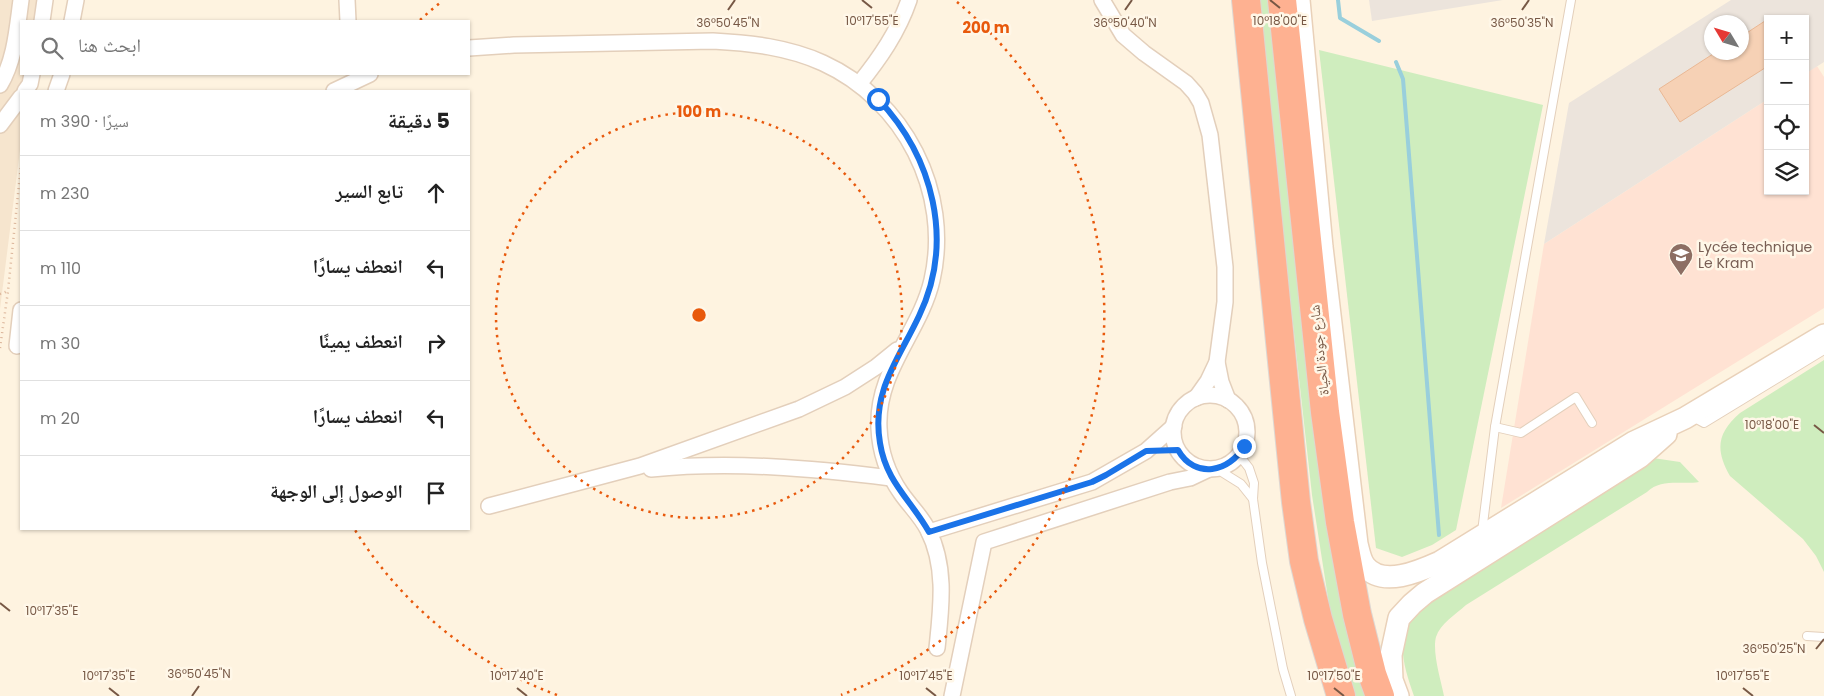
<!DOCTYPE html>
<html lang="ar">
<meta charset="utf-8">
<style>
:root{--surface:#fff;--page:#f6f6f6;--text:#222;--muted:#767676;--line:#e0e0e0}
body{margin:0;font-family:Poppins,"Noto Naskh Arabic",sans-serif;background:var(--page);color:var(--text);direction:rtl}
.controls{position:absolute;right:15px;top:15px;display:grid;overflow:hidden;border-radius:0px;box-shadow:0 1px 4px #0004}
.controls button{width:45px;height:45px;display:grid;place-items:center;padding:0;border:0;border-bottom:1px solid var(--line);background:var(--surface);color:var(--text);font:25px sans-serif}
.compass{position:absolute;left:1704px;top:15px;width:45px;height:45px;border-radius:50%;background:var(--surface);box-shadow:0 1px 4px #0004;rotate:308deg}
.stop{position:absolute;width:15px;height:15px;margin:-11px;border:4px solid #1a73e8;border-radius:50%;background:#fff}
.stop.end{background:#1a73e8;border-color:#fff;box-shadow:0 1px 5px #0008}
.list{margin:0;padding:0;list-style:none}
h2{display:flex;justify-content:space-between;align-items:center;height:65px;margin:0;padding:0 20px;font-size:21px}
h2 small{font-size:16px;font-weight:400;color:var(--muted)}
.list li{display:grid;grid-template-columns:32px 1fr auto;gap:15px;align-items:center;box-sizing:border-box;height:75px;padding:0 20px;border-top:1px solid var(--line)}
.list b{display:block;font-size:19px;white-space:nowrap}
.list em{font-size:16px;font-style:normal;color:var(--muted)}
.icon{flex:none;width:28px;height:28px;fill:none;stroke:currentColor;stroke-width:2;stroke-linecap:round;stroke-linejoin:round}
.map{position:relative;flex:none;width:1824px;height:696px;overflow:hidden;direction:ltr}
.search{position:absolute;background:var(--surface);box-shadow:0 1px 4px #0004;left:20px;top:20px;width:450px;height:55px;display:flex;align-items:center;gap:12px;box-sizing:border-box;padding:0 18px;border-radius:0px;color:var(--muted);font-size:19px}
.panel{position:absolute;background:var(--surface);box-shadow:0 1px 4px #0004;left:20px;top:90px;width:450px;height:440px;border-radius:0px;direction:rtl}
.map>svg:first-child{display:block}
</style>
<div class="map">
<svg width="1824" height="696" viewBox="0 0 1824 696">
<rect width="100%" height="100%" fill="#fef3e0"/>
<polygon fill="#f6e5ce" points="0,0 39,0 37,21 21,21 21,74 30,74 21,91 21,142 0,309"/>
<polygon fill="#ffe2d3" points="1817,66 1824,77 1824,308 1501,508 1544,244 1768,99 1768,191 1805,191 1805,74"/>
<g fill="#ece4dc" fill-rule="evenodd">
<polygon points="1369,0 1503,0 1372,21"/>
<path d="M1731,0H1824V62L1805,74V19H1768V99L1544,244L1569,103ZM1712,22H1742V52H1712Z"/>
</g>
<g fill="#cfedbe">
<polygon points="1257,0 1277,0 1376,696 1355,696 1331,617 1312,495"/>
<polygon points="1319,50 1543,105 1456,530 1432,545 1402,557 1376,548"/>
<path d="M1824,360V572L1816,556L1803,539L1730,476C1715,450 1717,433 1740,413Z"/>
<path d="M1653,458L1680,462L1699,482C1682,485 1661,478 1647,492L1466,605C1456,614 1440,624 1436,637C1432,652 1441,681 1444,696H1414C1406,673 1396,644 1408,620C1411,615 1415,611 1418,607Z"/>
</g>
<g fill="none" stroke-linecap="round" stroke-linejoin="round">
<g stroke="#99cfdc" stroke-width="4">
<polyline points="1338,0 1340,18 1379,41"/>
<polyline points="1396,62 1403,79 1439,535"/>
</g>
</g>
<polygon fill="#f6d1b5" stroke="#eab894" points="1768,19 1768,66 1680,122 1659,89 1716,52 1742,52 1742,36"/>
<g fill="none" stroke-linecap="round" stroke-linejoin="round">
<g stroke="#e3cfbb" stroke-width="10">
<g id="lane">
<polyline points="1693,417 1704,423 1824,350"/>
<polyline points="1495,427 1521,433 1576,397 1592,423"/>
<polyline points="1239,455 1249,468 1254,483 1253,499 1262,563 1283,669 1291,696"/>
<polyline points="1217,469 1241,484 1253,499"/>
<polyline points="1482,532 1495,427 1571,0"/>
<polyline points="1807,636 1824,637"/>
</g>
</g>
<g stroke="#e3cfbb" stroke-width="18">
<g id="street">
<polyline points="347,0 348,21"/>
<polyline points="1102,0 1123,35 1144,53 1186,83 1195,93 1201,103 1210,135 1225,267 1225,302 1217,362 1208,381 1196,398"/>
<polyline points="42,21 45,0"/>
<polyline points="72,21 76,0"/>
<path d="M469,48L514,45L713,41C750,43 788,47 823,63C904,100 952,192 932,280C920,332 876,371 879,428C880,451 887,473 901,493C910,506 921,516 928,530C947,567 941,609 937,648"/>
<path d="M859,84C880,58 898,32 909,0"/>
<path d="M0,85C15,60 17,29 21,0"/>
<polyline points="25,91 30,84 32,74"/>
<polyline points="56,91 62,74"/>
<polyline points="334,91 370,74"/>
<polyline points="0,125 21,97"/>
<polyline points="17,346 21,310"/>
<polyline points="1217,362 1221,382 1228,400"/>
<circle cx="1210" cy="432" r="37"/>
<path d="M651,469C731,461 811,468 891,478"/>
<polyline points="489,506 640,466 799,409 845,387 876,367 897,350"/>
<polyline points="929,532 1092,482 1146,451 1174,426"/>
<polyline points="952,696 984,542 1170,482 1190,478 1209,469"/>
</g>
</g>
<g stroke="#e9d1b9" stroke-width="24">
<g id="secondary">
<path d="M1299,0L1322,247L1357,544C1359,551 1360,560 1365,566C1382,588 1420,571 1440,562L1634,442L1685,418L1824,335"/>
<polyline points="1398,696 1392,680 1391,655 1399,618 1412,604 1425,593 1640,457 1666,434"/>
</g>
</g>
<g stroke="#ded7d2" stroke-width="30">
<g id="highway">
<polyline points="1246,0 1296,502 1304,561 1318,619 1341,696"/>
<polyline points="1282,0 1325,412 1340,522 1357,614 1372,674 1380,696"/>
</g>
</g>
<g stroke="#dbb499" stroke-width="2.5" stroke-dasharray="1 4" stroke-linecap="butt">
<polyline points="0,294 8,291"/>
<polyline points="0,348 8,291 21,165"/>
</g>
<use href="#lane" stroke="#fff" stroke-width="8"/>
<use href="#street" stroke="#fff" stroke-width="15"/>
<use href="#secondary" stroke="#fff" stroke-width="21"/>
<use href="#highway" stroke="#feb191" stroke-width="28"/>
</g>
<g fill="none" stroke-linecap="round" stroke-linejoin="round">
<path stroke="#1a73e8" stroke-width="6" d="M878,99C933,157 955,241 919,316C899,359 871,391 880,443C886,482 911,500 929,532L1092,482L1106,475L1146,451L1178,450C1195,480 1230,472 1244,446"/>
</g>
<path fill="none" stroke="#775845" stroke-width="2" d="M862,0L872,8M1270,0L1280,8M728,10L735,0M1125,10L1132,0M1522,10L1529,0M1814,425L1824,433M0,603L10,611M1816,649L1824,639M109,688L119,696M517,688L527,696M926,688L936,696M1334,688L1344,696M1743,688L1753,696M192,696L199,686"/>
<g fill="none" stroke="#e8590c" stroke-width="2.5" stroke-dasharray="2.5 5">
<circle cx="699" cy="315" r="203"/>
<path d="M557 695A406 406 0 0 1 355 530M420 20A406 406 0 0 1 441 2M957 2A406 406 0 0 1 841 695"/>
</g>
<defs>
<g id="school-pin" transform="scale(1.25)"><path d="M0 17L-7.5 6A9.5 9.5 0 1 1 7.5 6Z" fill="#8d6e63" stroke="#fff7e8"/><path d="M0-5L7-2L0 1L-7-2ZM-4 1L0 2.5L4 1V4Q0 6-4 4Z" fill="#fff"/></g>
</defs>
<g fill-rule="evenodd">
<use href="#school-pin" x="1681" y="255"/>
</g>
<g text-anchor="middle" stroke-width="5" stroke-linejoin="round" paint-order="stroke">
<g font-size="14" fill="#785e54" stroke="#fff7e8" text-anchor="start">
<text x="1698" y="252">Lycée technique<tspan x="1698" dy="16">Le Kram</tspan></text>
</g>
<g font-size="14" fill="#775845" stroke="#fff7e8">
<text transform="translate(1319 350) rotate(-96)" y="5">شارع جودة الحياة</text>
</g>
</g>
<g font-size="12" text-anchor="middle" fill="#775845" stroke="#fff7e8" stroke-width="5" stroke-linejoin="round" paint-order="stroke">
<text x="872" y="25">10°17'55"E</text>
<text x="1280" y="25">10°18'00"E</text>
<text x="728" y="27">36°50'45"N</text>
<text x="1125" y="27">36°50'40"N</text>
<text x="1522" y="27">36°50'35"N</text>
<text x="1772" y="429">10°18'00"E</text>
<text x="52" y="615">10°17'35"E</text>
<text x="1774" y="653">36°50'25"N</text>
<text x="199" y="678">36°50'45"N</text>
<text x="109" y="680">10°17'35"E</text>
<text x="517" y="680">10°17'40"E</text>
<text x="926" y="680">10°17'45"E</text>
<text x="1334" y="680">10°17'50"E</text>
<text x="1743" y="680">10°17'55"E</text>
</g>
<circle cx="699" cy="315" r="8" fill="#e8590c" stroke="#fff7e8" stroke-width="2.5"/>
<g font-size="15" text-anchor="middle" font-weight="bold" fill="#e8590c" stroke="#fff7e8" stroke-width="5" stroke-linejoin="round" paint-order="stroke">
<text x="986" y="33">200 m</text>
<text x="699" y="117">100 m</text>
</g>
</svg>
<div class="controls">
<button>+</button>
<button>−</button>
<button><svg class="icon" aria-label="locate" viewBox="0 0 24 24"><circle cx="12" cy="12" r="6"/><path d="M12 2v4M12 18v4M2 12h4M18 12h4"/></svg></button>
<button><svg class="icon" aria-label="layers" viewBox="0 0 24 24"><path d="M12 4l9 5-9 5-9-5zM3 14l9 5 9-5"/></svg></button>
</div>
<svg class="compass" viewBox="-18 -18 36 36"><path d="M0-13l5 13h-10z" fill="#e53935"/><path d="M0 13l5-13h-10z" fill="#767676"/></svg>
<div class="stop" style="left:878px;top:99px"></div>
<div class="stop end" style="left:1244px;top:446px"></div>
<div class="search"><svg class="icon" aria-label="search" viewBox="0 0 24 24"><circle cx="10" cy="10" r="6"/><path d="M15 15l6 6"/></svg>ابحث هنا</div>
<section class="panel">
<h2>5 دقيقة<small>سيرًا · 390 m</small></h2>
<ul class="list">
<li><svg class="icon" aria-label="ahead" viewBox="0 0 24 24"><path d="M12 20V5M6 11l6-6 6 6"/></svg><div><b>تابع السير</b></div><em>230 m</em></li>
<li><svg class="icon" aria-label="left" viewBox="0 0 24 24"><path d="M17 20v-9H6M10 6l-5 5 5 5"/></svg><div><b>انعطف يسارًا</b></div><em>110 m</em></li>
<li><svg class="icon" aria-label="right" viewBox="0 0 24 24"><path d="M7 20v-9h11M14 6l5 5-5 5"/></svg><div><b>انعطف يمينًا</b></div><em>30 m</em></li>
<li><svg class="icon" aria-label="left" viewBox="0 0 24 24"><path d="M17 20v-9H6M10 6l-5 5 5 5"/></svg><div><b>انعطف يسارًا</b></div><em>20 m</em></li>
<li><svg class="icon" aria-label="arrive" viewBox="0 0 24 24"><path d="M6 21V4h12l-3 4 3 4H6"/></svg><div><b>الوصول إلى الوجهة</b></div></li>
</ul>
</section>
</div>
